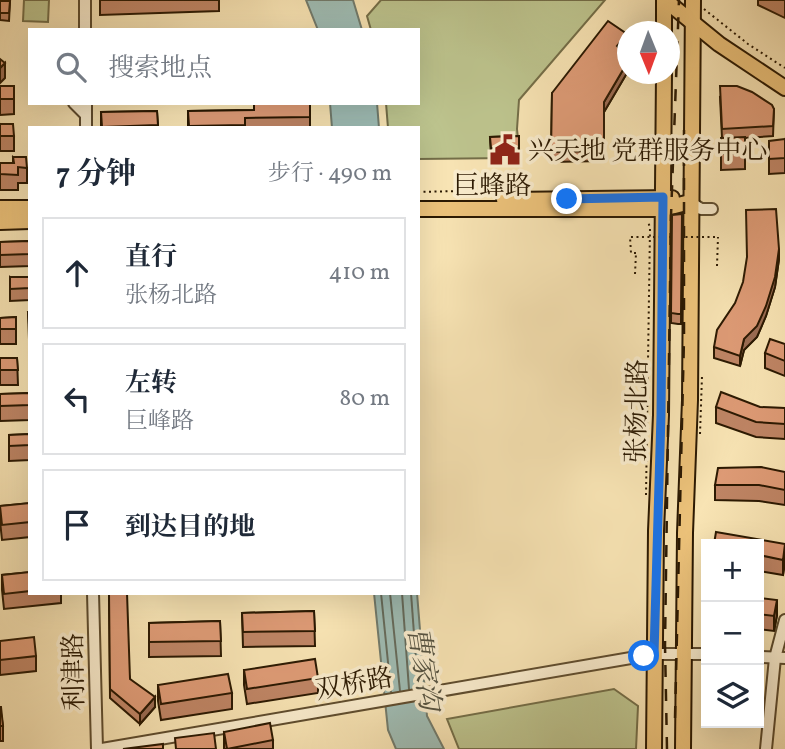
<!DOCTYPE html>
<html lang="zh">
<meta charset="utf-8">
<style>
:root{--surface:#fff;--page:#f6f6f7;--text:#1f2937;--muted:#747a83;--line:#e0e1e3}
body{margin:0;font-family:Vollkorn,"Noto Serif SC",serif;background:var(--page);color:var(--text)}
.controls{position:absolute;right:21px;bottom:21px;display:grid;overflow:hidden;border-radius:0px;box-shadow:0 7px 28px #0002}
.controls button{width:63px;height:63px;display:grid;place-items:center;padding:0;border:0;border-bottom:2px solid var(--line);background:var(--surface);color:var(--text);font:35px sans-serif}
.compass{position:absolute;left:617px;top:21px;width:63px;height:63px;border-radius:50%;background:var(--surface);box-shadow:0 7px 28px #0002;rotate:179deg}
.stop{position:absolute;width:21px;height:21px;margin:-16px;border:5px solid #1a73e8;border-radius:50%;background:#fff}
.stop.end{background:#1a73e8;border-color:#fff;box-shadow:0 2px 7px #0008}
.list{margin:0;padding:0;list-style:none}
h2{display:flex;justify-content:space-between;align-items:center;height:91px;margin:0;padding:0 28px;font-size:30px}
h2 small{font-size:23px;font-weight:400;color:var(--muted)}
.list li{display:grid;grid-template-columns:46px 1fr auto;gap:21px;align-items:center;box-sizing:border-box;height:112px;margin:0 14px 14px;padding:0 14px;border:2px solid var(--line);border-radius:0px}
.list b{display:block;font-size:26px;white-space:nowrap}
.list p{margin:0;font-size:23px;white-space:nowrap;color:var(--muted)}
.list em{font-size:23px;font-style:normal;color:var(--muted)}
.icon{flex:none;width:38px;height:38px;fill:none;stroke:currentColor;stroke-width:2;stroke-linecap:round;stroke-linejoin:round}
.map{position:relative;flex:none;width:785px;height:749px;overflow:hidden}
.search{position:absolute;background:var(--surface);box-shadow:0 7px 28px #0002;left:28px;top:28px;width:392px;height:77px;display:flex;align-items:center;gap:18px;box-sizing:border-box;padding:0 24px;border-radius:0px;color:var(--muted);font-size:26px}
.panel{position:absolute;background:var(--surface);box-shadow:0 7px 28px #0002;left:28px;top:126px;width:392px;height:469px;border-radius:0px}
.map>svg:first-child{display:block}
</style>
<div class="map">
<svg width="785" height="749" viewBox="0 0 785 749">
<rect width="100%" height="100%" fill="#f8e4b4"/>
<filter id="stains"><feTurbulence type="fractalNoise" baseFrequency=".00286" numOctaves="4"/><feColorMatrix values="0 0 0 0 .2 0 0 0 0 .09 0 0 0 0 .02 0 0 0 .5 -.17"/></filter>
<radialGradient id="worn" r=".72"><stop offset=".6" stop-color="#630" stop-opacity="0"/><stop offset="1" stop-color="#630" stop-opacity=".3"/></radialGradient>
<g fill="#bdc48e" stroke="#746e48" stroke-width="2">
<polygon points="24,0 49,0 48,22 23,21"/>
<polygon points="381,0 605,0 519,100 517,129 520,158 418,159 418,128 388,128 386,103 418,103 418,30 371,30 367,16"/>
<polygon points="614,689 638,706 636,749 459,749 447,719"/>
</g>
<g fill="#9fbdb5" stroke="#717b6d" stroke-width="2">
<polygon points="306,0 353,0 362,30 318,30"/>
<polygon points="330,103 377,103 379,128 332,128"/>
<polygon points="374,593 417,593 427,716 444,749 396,749 388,730"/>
</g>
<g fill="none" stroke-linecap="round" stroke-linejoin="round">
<g stroke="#656b5c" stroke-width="2">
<polyline points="381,593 391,692"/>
<polyline points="390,593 400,691"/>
<polyline points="402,593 409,689"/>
<polyline points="411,593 418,688"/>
</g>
<g stroke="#5e4c2e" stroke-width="14">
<g id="minor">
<polyline points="85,0 85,30"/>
<polyline points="74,103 86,115"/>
<polyline points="86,103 86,128"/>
<polyline points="690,202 701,209 712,209"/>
<polyline points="93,593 97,749"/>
<polyline points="759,657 785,658"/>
<polyline points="102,749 654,654 706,654"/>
<polyline points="766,749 775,658 785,620"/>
</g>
</g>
<g stroke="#2b1902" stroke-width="18">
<g id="major">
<polyline points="664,0 664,32"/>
<polyline points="665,0 719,44 785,88"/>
<polyline points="504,200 672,198"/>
<polyline points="0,208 30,208"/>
<polyline points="418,209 663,209 690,202"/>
<polyline points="0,222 30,221"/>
<polyline points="654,749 656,531 661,415 664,74"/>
<polyline points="683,749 685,533 690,400 693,0"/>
</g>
</g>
<g stroke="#2b1902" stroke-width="2" stroke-dasharray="2 3.5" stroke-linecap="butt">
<polyline points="704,9 748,44 785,68"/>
<polyline points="418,192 499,190"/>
<polyline points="717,266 718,237"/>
<polyline points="635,274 636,253"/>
<polyline points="700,434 702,376"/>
<polyline points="646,495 650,228 648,221"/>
</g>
<use href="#minor" stroke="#faedce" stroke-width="10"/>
<use href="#major" stroke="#ecc27a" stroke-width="14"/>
<g stroke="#2b1902" stroke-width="2.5" stroke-dasharray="12 12" stroke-linecap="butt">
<polyline points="675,718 684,338 684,130"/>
<polyline points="667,749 665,645 671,216 679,0"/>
</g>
<g stroke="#2b1902" stroke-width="2" stroke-dasharray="2 3.5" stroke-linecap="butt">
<polyline points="680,237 718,237"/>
<polyline points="636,253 631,253 630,237 675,237"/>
</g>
</g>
<g fill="#bf8565" stroke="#2b1902" stroke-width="2">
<polygon points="100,0 219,0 219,11 100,15"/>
<polygon points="758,0 785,0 785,18 758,5"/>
<polygon points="0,1 10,1 9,21 0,20"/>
<polygon points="627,45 622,51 627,57 627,73 604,112 604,161 551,162 552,93"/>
<polygon points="0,86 14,86 14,114 0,115"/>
<polygon points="720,97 774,109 773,136 745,138 745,169 721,170 721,138 722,138"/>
<polygon points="310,103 310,128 188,128 188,111 254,110"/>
<polygon points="157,111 158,128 101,128 101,112"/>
<polygon points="0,124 14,136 14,151 0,151"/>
<polygon points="519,136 519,156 491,156 490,137"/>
<polygon points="785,139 785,173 769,174 769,159"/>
<polygon points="13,157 27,168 27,183 18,183 18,190 0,190 0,174 13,163"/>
<polygon points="682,214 681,324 678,324 671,323 672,215"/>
<polygon points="30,241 30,266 0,267 0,242"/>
<polygon points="779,259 775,287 766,316 757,337 744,350 740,366 714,358 714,347"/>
<polygon points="10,277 30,288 30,300 10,301"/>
<polygon points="28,312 30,312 30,339 29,339"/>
<polygon points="16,317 16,344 0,344 0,318"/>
<polygon points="785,344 785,376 765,368 765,353"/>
<polygon points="0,358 17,358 18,385 0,385"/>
<polygon points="30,393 30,420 0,421 0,394"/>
<polygon points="716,407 785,408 785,439 756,437 716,423"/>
<polygon points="30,434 30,460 9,461 9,435"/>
<polygon points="785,472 785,505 759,501 715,500 715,485"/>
<polygon points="30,503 30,537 2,540 0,521 0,506"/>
<polygon points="759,544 785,544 783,575 759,571"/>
<polygon points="30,572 30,593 61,593 61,603 4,609 2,590 2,575"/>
<polygon points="109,593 130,679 155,707 140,724 110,698"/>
<polygon points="759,598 777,615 774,631 759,629"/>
<polygon points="314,611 315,646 243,647 242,613"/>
<polygon points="220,621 221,656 149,657 149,623"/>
<polygon points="0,641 36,656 36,671 0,675"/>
<polygon points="244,670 318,678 318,693 247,704 244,685"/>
<polygon points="158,685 232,693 232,709 161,720 158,701"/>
<polygon points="0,707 3,726 3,741 0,741"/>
<polygon points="224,732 273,740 273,749 224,749"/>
</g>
<g fill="#9b6c53" stroke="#2b1902" stroke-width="2">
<polygon points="627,34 627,45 617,56 617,46"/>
<polygon points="5,63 5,78 0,83 0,68"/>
<polygon points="627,63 627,73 604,112 604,102"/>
<polygon points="779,249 779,259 775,287 766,316 757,337 744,350 740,366 740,356 744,339"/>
<polygon points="785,549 785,564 783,575 783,560"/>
<polygon points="777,600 777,615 774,631 774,616"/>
<polygon points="155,697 155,707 140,724 140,714"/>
</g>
<g fill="#de9b76" stroke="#2b1902" stroke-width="2">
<polygon points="0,1 10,1 9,13 0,13"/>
<polygon points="608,21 627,34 617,46 627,57 627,63 604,102 604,151 551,152 552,93"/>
<polygon points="0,59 5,63 0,68"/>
<rect x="0" y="86" width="14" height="13"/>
<polygon points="720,86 737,86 752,92 772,105 774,109 773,126 722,129"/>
<polygon points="254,103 310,103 310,117 245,118 245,125 189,126 188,111 254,110"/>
<polygon points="157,111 158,125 102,127 101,112"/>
<polygon points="0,124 13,124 14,136 0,136"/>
<polygon points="519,136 519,148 491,148 490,137"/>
<polygon points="745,137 745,154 721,154 721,138"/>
<polygon points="785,139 785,158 769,159 769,141"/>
<polygon points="13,157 26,157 27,168 18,167 18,175 0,174 0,163 14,163"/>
<polygon points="776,209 779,249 775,277 766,306 757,326 744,339 740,356 714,347 717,330 735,303 743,282 747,257 746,210"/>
<polygon points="682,214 681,314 678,314 671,313 672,215"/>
<polygon points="30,241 30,254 0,255 0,242"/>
<polygon points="10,277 30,277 30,288 10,289"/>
<polygon points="28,312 30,312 30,324 29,324"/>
<polygon points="16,317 16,329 0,329 0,318"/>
<polygon points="770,339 785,344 785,361 765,353"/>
<polygon points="0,358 17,358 18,370 0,370"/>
<polygon points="721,392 760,407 785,408 785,424 756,422 716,407"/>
<polygon points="30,393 30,405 0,406 0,394"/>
<polygon points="30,434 30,445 9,446 9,435"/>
<polygon points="761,467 785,472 785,490 759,485 715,485 718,468"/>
<polygon points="30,503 30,522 2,525 0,506"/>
<polygon points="716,532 785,544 783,560 759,555 759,544 714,544"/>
<polygon points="30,572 30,591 4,594 2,575"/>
<polygon points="109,593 127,593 130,679 155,697 140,714 110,689"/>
<polygon points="759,598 777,600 774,616 759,614"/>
<polygon points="314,611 315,631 243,632 242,613"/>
<polygon points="220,621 221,641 149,642 149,623"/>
<polygon points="34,637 36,656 0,660 0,641"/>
<polygon points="315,659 318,678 247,689 244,670"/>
<polygon points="228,674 232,693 161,704 158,685"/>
<polygon points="0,707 1,707 3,726 0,726"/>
<polygon points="270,723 273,740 227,749 224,732"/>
<polygon points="214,733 216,749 176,749 175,738"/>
<polygon points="163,744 163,749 123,749"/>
</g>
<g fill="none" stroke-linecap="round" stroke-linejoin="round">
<polyline stroke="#1a73e8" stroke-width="9" points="567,199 663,197 661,415 654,654 644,656"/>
</g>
<defs>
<g id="civic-bare" transform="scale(2.415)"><path d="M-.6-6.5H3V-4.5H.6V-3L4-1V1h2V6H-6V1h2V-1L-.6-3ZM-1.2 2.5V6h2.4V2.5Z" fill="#8f2418" stroke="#faedce" stroke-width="2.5" paint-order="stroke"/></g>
</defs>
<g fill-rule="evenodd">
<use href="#civic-bare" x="505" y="150"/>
</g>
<g text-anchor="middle" stroke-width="7" stroke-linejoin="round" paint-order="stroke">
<g font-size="26" fill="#2b1902" stroke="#faedce" text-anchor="start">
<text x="528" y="159">兴天地 党群服务中心</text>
</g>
<g font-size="26" fill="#2b1902" stroke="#faedce">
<text x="492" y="194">巨蜂路</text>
<text transform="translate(636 411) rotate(-89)" y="9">张杨北路</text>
<text transform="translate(73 672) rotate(-91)" y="9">利津路</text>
<text transform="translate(354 683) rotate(-10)" y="9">双桥路</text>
</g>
<g font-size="28" font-style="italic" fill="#545241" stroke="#faedce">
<text transform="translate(425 668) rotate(81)" y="10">曹家沟</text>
</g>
</g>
<rect width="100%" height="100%" filter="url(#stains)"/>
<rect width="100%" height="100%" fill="url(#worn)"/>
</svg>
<div class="controls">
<button>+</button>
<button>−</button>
<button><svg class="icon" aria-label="layers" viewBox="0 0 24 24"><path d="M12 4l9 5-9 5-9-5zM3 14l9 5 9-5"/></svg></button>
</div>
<svg class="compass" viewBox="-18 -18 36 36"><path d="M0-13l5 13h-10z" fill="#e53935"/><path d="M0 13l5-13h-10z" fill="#747a83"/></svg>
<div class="stop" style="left:644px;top:656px"></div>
<div class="stop end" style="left:567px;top:199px"></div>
<div class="search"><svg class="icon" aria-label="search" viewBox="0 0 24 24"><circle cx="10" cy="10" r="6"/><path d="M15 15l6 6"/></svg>搜索地点</div>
<section class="panel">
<h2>7 分钟<small>步行 · 490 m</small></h2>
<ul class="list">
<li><svg class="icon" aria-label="ahead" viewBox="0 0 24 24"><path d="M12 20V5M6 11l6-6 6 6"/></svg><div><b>直行</b><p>张杨北路</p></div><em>410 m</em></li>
<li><svg class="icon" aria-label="left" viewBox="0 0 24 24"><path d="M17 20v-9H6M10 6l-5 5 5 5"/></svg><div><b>左转</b><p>巨峰路</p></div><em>80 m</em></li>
<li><svg class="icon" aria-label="arrive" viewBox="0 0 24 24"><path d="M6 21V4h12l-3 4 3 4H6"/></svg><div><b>到达目的地</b></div></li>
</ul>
</section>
</div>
